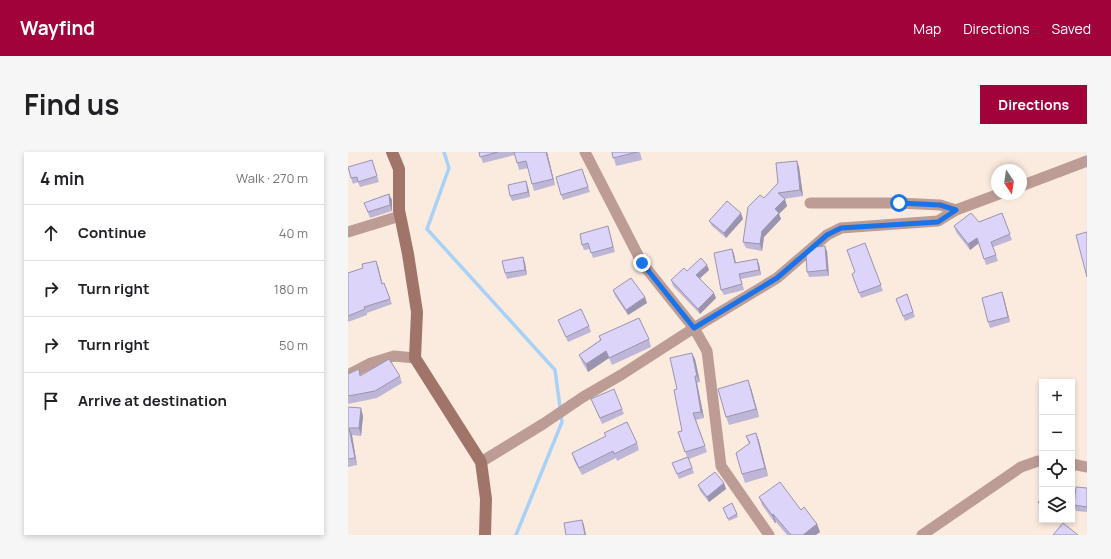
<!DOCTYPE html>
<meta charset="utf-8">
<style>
:root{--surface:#fff;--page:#f6f6f6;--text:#202124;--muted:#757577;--line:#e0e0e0;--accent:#a10239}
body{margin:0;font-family:Manrope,sans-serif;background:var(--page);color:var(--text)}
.controls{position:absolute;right:12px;bottom:12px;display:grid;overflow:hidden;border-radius:0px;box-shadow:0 2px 6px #0003}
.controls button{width:36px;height:36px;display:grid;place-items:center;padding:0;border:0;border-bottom:1px solid var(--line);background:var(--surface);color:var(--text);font:20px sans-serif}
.compass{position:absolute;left:643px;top:12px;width:36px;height:36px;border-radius:50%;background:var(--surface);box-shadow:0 2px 6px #0003;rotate:167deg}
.stop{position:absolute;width:12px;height:12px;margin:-9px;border:3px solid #1a73e8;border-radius:50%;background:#fff}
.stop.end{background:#1a73e8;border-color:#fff;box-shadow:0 1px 4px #0008}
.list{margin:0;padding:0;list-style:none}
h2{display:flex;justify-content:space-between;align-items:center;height:52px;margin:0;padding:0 16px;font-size:17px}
h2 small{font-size:13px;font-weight:400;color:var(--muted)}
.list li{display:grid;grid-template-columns:26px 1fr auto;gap:12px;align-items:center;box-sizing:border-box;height:56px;padding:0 16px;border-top:1px solid var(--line)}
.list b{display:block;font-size:15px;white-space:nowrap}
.list em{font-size:13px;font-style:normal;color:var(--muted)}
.icon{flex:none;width:22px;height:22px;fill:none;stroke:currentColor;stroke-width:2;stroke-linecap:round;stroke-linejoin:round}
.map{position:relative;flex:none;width:739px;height:383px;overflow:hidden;border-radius:0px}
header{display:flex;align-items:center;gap:24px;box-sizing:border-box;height:56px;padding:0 20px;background:var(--accent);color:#fff}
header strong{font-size:19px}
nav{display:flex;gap:22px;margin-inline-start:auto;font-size:14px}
.intro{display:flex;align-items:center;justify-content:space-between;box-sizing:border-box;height:96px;padding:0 24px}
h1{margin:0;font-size:28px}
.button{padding:10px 18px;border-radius:0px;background:var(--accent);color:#fff;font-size:14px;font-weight:700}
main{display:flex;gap:24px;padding:0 24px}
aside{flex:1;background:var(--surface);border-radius:0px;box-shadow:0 2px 6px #0003}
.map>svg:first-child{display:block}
</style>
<header>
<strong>Wayfind</strong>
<nav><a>Map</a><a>Directions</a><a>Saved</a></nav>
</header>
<div class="intro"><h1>Find us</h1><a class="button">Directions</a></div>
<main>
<aside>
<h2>4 min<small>Walk · 270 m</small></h2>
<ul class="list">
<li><svg class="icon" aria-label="ahead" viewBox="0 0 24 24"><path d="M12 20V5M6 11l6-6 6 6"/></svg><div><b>Continue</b></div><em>40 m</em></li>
<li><svg class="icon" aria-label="right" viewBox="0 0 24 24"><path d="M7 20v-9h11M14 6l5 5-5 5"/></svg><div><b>Turn right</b></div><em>180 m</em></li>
<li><svg class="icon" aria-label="right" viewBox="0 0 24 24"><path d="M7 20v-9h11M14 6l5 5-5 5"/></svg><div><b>Turn right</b></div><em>50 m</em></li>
<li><svg class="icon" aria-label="arrive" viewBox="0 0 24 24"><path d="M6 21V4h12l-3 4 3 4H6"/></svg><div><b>Arrive at destination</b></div></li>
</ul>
</aside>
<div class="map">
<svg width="739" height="383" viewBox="0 0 739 383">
<rect width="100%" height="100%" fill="#fbebdf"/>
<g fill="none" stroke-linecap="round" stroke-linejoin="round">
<polyline stroke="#a8d1f8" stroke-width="3.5" points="96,0 101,16 79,77 207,218 214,270 168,383"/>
<g stroke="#bc9c95" stroke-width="11">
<polyline points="237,0 294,111 346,176 359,199 373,314 421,383"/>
<polyline points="673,34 739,9"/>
<polyline points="462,51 551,51 592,53 608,58"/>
<polyline points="0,80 52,64"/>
<polyline points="0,223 23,211 46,204 67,206"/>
<polyline points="133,310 195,272 235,245 273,223 346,176 429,126 479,83 493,76 590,69 608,58 651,42"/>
<polyline points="724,312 739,315"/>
<polyline points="574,383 673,315 690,309 694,309"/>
</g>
<polyline stroke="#a1746a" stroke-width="12" points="44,0 51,17 51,58 60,102 69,160 67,206 133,310 138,347 137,383"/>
</g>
<g fill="#beb6d7">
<polygon points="131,0 199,0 207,33 186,39 184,32 180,16 171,18 167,3 135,11"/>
<polygon points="264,0 292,0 294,8 268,14"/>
<polygon points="24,8 31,30 12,35 10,30 5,32 3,26"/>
<polygon points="449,9 451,15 455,44 436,47 439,54 431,62 433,67 416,85 414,99 398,96 395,90 416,46 430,31"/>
<polygon points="234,17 242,40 215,48 213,43"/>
<polygon points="180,35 182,45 164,49 162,44"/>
<polygon points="41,42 44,48 44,59 22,66 16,51"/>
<polygon points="654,61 664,88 645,95 650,109 638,113 631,91 622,98 608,80 606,74 631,70"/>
<polygon points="395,67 378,86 364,74 361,69"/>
<polygon points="260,74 267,100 245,106 242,97 236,98 234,93"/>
<polygon points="517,91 535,139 513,146 504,122 507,120"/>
<polygon points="384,97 386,102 388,111 411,112 413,123 393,127 396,138 376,143 373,138"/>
<polygon points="479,99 481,124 461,125 459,120"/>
<polygon points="175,105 177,111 179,123 159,127 157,121"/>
<polygon points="359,113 361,118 352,126 368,146 352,162 325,134 323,128 339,119"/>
<polygon points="30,114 34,132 36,131 44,152 19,161 19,163 0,170 0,121"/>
<polygon points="265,138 299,151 280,163 267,144"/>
<polygon points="559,142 567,165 557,169 548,147"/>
<polygon points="656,146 662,170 642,176 640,170"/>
<polygon points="210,168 241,174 243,180 220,190"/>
<polygon points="251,184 301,187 303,195 264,213 261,206 240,220 234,210 231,203 252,188"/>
<polygon points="347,207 352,230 349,231 356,266 348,268 359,300 341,307 346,321 331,327 324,311 339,305 330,280 334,279 329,237"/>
<polygon points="0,222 13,224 52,224 54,231 29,246 0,252"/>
<polygon points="403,236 411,265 381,273 378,265"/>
<polygon points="243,247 274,257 276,262 254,272"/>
<polygon points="0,255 15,264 13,284 4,283 9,313 0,315"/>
<polygon points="408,281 411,289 420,324 397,331 394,322 401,292 398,284"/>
<polygon points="289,291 291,298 269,309 268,306 234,323 226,308 224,301"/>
<polygon points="376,331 378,337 361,350 352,339 350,333"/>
<polygon points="739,336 739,360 728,359 726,353"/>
<polygon points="411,345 453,358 469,372 472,380 468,383 439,383 428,370 427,371 414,353"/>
<polygon points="694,346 694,357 692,356 690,350"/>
<polygon points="375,356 389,362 390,365 381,369"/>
</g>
<g fill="#9b94af">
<polygon points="198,0 199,0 207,33 205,27"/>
<polygon points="449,9 451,15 455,44 452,38"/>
<polygon points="178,29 180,35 182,45 180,40"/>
<polygon points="41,42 44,48 44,59 42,53"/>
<polygon points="437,47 439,54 431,62 433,67 416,85 414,99 412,92 414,79 427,57"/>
<polygon points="393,61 395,67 378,86 376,81"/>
<polygon points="629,86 631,91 622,98 620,92"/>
<polygon points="477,94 479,99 481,124 479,118"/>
<polygon points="384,97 386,102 389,117 387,111"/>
<polygon points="175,105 177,111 179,123 177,118"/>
<polygon points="409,107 411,112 413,123 411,118"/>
<polygon points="28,109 30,114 36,138 34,132"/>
<polygon points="359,113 361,118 350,128 348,123"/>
<polygon points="654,140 656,146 662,170 660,165"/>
<polygon points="366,141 368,146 352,162 350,157"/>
<polygon points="297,145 299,151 280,163 278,158"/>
<polygon points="258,199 261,206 240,220 238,212"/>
<polygon points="344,201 347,207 352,230 349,224"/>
<polygon points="347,224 349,231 356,266 353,260"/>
<polygon points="400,228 403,236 411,265 408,257"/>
<polygon points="13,256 15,264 13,284 11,276"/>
<polygon points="1,276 4,283 9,313 7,306"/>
<polygon points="408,281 411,289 420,324 417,316"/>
<polygon points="376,331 378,337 361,350 359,345"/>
<polygon points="425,362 428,370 427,371 424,363"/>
<polygon points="234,368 236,373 238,383 237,383"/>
<polygon points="469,372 472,380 468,383 455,383"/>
</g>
<g fill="#ddd4fa" stroke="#9b94af">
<polygon points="131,0 150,0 132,5"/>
<polygon points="166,0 198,0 205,27 184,32 178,9 169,11"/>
<polygon points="264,0 289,0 265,6"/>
<polygon points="24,8 29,24 10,30 9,25 3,26 0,15"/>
<polygon points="449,9 452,38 430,41 437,47 427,57 431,61 414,79 412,92 395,90 400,55 412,43 416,46 430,31 428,11"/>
<polygon points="234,17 240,35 213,43 208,25"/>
<polygon points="178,29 180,40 162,44 160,33"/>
<polygon points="41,42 42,53 20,60 16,51"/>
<polygon points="379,49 393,61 376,81 361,69"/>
<polygon points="623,61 631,70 654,61 662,82 643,90 648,103 636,107 629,86 620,92 606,74"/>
<polygon points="260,74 265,95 243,101 240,91 234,93 232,82"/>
<polygon points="739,80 739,125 728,83"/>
<polygon points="517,91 533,133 511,141 504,122 507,120 499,98"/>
<polygon points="477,94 479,118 459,120 458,103 468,95"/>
<polygon points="384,97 387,111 409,107 411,118 391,122 394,132 373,138 366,101"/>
<polygon points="175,105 177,118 157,121 154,109"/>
<polygon points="353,106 359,113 348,123 366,141 350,157 323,128 336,116 339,119"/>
<polygon points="28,109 34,132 36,131 42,147 16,155 17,157 0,164 0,121 15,116 14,112"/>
<polygon points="283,126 297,145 278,158 265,138"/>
<polygon points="654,140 660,165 640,170 634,146"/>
<polygon points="559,142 565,160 555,164 548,147"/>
<polygon points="233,157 241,174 218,185 210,168"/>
<polygon points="291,166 301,187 261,206 258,199 238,212 231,203 253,188 251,184"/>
<polygon points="344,201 349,224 347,224 353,260 345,261 357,294 337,300 330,280 334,279 326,238 329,237 322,206"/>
<polygon points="41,207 52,224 27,239 0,244 0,222 11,217 12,224"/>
<polygon points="400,228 408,257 378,265 370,237"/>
<polygon points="266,237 274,257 252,266 243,247"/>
<polygon points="0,255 13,256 11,276 1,276 7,306 0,307"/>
<polygon points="279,270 289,291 266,302 265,299 231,316 224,301 258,284 256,281"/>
<polygon points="408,281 417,316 394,322 388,301 402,291 398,284"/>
<polygon points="340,305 344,316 329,322 324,311"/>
<polygon points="367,320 376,331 359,345 350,333"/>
<polygon points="432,330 453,358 456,355 469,372 455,383 443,383 425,362 424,363 411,345"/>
<polygon points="728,335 739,336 739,355 726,353"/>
<polygon points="694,346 694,353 690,350"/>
<polygon points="384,351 389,362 380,367 375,356"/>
<polygon points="234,368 237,383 218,383 216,371"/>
<polygon points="715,371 730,383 705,383"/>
</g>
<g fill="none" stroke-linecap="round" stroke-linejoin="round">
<polyline stroke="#1a73e8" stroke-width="5" points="294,111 346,176 429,126 479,83 493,76 590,70 608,58 592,53 551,51"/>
</g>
</svg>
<div class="controls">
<button>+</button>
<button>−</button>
<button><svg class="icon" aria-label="locate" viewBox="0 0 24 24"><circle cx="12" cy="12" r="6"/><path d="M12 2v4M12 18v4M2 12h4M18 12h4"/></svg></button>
<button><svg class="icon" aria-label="layers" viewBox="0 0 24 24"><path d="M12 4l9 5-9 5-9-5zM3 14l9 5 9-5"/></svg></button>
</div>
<svg class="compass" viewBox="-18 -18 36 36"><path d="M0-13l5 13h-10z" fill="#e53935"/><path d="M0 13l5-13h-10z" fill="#757577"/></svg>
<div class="stop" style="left:551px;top:51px"></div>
<div class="stop end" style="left:294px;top:111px"></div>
</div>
</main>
